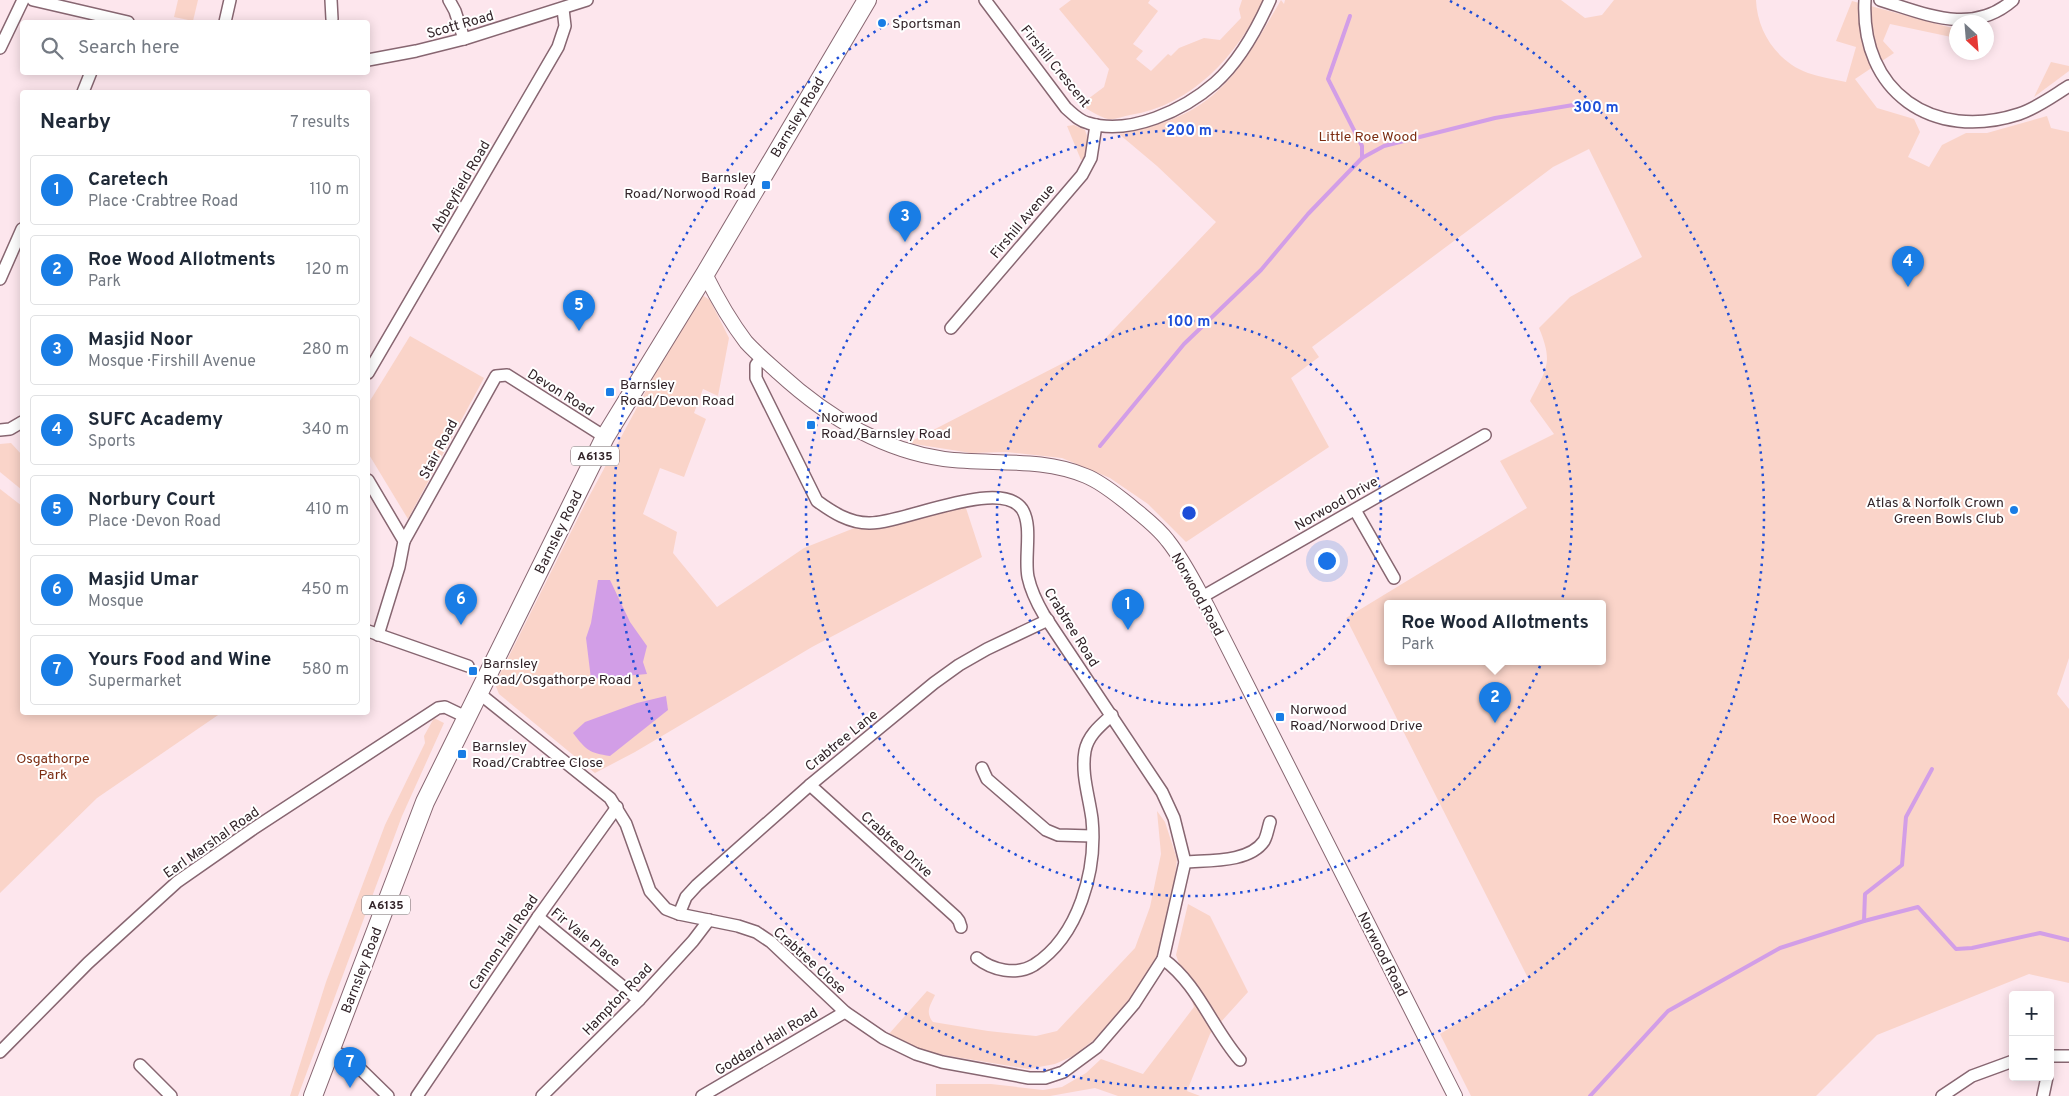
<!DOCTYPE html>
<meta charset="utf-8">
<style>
:root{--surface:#fff;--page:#f6f6f7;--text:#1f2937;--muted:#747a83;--line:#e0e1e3;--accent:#197de5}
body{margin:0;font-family:Overpass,sans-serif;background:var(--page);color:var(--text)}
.controls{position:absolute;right:15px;bottom:15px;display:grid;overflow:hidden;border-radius:5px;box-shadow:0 2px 12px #0003}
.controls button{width:45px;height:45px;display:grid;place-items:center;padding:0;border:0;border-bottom:1px solid var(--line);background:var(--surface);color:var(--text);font:25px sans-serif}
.compass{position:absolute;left:1949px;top:15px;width:45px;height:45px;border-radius:50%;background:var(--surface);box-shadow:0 2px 12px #0003;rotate:154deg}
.you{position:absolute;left:1326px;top:560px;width:18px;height:18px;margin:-12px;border:4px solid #fff;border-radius:50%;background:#1a73e8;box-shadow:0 0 0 8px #1a73e833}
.badge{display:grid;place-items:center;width:32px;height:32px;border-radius:50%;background:var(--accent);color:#fff;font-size:16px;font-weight:700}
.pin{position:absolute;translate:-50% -41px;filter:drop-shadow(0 1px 2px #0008)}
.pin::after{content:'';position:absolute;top:26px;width:18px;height:15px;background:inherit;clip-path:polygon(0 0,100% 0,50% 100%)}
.popup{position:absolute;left:1384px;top:600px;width:222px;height:65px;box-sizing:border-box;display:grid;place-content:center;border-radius:5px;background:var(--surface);filter:drop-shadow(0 1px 4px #0005);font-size:16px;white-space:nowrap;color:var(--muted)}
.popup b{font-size:19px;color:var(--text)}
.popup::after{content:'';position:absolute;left:50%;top:100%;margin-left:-10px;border:10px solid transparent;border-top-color:var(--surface)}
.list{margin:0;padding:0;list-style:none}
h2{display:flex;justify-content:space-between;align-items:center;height:65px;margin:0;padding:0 20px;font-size:21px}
h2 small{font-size:16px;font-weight:400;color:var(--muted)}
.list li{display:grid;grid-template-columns:32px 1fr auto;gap:15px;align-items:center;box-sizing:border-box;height:70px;margin:0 10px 10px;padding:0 10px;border:1px solid var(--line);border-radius:5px}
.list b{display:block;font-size:19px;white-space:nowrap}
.list p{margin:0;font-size:16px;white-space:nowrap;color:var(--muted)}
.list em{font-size:16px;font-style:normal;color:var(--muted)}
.icon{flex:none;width:28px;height:28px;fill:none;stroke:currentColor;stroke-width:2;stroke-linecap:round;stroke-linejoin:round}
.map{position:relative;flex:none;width:2069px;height:1096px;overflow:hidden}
.search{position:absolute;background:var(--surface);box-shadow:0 2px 12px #0003;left:20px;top:20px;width:350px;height:55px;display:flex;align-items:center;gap:12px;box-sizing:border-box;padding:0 18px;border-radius:5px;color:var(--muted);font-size:19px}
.panel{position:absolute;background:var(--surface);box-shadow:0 2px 12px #0003;left:20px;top:90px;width:350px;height:625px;border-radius:5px}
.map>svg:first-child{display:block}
</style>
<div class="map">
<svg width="2069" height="1096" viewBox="0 0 2069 1096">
<rect width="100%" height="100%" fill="#fde6ed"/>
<g fill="#fad4c9" fill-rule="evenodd">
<polygon points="178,0 198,0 193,21 174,17"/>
<path d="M1071,0H1150L1148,3L1158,11L1133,44L1143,51L1136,59L1151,71L1168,54L1171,56L1179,48L1204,38L1220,40L1241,18L1239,9L1242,0H1264C1237,55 1193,105 1130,115C1124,116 1114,120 1108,119C1099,117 1088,109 1080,105L1104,87L1109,69L1059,9Z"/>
<path d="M1281,0L1284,4L1285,0H1561L1585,18L1602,15L1614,0H1756C1757,31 1777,62 1808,73C1820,77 1833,79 1846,82L1856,47L1836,41L1852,1L1956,29V38L1890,24L1883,41L1894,53L1855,79L1877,108L1914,119L1920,132L1908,157L1929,167L1942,145L1966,133H1987L2047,116L2051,128L2069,132V658L2057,694L2069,709V983L2029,974L1877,1035L1816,1096H1471L1440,1034L1529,980L1346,618L1527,508L1500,461L1554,434L1530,401C1546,369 1554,364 1539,328L1570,297L1642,257L1589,149L1553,167L1312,347L1319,357L1291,378L1329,447L1186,542L1148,504L1110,478L1062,458L1006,452L971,453L908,443L1100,344L1216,222L1157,166L1119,134C1215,116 1235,79 1281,0ZM1388,604H1602V662H1388Z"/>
<polygon points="2051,62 2069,66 2069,71 2034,97"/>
<polygon points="1074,125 1085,130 1088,139 1087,156 1081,160 1067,126"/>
<polygon points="702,295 710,300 729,338 718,396 703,389 694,413 706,419 684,477 660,468 643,514 677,532 673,553 717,607 804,548 867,523 964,502 982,557 812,647 635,752 595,773 499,694 495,684 585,504 696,298"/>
<polygon points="410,336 484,378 408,519 368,453 368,404"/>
<polygon points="11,443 22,455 22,490 0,472 0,444"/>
<polygon points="0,489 22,506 22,712 221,713 97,798 0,893"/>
<polygon points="434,718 444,723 402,816 298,1096 290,1096 326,982 385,825 425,743 424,736"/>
<path d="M1157,811L1165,822L1177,859L1174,889L1158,956L1140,987L1094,1040L1073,1056L1055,1064L1028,1069L919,1051L888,1035L927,991L935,995C930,1006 925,1012 933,1022L988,1031L1036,1036L1057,1031L1135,948L1150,907L1161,854Z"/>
<polygon points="1188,904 1210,916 1248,992 1210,1034 1187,1091 1200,1096 1118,1096 1095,1088 1050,1096 936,1096 936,1084 991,1084 1043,1090 1062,1087 1086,1073 1101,1059 1143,1074 1194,1007 1176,955"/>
</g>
<g fill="#d29ee7">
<polygon points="598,580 610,580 630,622 647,646 643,662 647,674 591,679 586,638 591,623"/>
<path d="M666,696L668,710L610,756C589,753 586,750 573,733L585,722L637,703Z"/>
</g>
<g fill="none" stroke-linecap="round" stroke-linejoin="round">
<g stroke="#d29ee7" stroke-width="4">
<polyline points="1350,16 1328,79 1362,146 1362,158"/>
<polyline points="1100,446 1184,344 1261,270 1308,214 1362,158 1384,146 1495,118 1585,103"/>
<polyline points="1864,921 1865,894 1902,865 1906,817 1932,769"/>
<polyline points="1590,1096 1668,1011 1780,948 1864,921 1918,907 1956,949 1972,948 2040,933 2069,940"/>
</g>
<g stroke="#876671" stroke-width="14">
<g id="minor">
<polyline points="33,0 128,22"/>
<polyline points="331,0 332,19"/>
<polyline points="449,0 455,11 464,39"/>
<path d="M985,0L1066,108C1073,114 1079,121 1088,123C1130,136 1184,110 1215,83C1240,61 1257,29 1270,0"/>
<path d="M1865,0C1860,92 1933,142 2019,114C2037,108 2053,96 2069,86"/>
<path d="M1880,0C1926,14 1972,36 2013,0"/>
<polyline points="225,22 230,0"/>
<polyline points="0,48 23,0"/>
<polyline points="368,60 416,51 464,39 587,0"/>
<polyline points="83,92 91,72"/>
<polyline points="0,279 22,229"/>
<polyline points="951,328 1082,175 1091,158 1096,125"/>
<polyline points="368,373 558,47 565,26 563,9"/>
<polyline points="0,430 10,429 22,422"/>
<polyline points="368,480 404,541 399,567 378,635"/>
<polyline points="1355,510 1394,578"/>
<polyline points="404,541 496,376 507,375 605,437"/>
<polyline points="1202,597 1485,435"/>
<polyline points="368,631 468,666"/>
<path d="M480,694L610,798L626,824L650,891L666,909L679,914L738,926L756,932L771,942L845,1012L883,1038L916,1054L942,1062L1029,1078H1045L1063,1072L1097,1047L1134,1004L1163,959L1185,862L1174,818L1162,792L1044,615C1037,603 1031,591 1028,577C1024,557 1033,526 1022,509C1000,477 902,524 869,523C849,523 832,512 817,501L756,378V365L762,357"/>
<polyline points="982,768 987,779 1046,830 1058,835 1092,836"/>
<polyline points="810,785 956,917 959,921 961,927"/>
<path d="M1185,862C1208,860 1249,863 1264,841C1267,836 1268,828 1270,822"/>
<polyline points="679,914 686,897 697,885 810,785 934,683 959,665 987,649 1048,620"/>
<polyline points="538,917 639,1000"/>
<path d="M977,958C992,970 1016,976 1034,965C1079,936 1097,870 1092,819C1089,796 1081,774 1085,751C1088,735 1101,725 1112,715"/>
<path d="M1163,959C1198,984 1212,1028 1240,1060"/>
<polyline points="330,1051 348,1057 388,1096"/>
<polyline points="0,1052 88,963 177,882 253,829 438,708 445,707 468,718"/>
<polyline points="2050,1056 2069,1056"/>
<polyline points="140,1065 171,1096"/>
<polyline points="417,1096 538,917 617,807"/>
<polyline points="542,1096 639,1000 693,941 709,920"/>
<polyline points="702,1096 845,1012"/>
<polyline points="1942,1096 1972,1076 2013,1061"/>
<polyline points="2043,1096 2047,1077"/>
</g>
</g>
<g stroke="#876671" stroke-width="16">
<path id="tertiary" d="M705,274C717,298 730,321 746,342C756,353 768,363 779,373C826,416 880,450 944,459C992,465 1041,457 1086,476C1101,482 1114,493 1127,503C1141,515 1157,526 1168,541C1184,561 1195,584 1207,606L1455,1096"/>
</g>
<g stroke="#876671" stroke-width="20">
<polyline id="primary" points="313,1096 425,802 605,437 705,274 867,0"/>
</g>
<use href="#minor" stroke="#fff" stroke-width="11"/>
<use href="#tertiary" stroke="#fff" stroke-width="14"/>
<use href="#primary" stroke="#fff" stroke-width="18"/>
</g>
<g fill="none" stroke="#1d4ed8" stroke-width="2.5" stroke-dasharray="2.5 5">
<circle cx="1189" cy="513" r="192"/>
<circle cx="1189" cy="513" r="383"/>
<path d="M1450 1A575 575 0 1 1 928 1"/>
</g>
<g fill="#197de5" stroke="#fff" stroke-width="2">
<circle cx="882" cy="23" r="5"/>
<rect x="761" y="180" width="10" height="10" rx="2.5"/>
<rect x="605" y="387" width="10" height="10" rx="2.5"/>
<rect x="806" y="420" width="10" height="10" rx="2.5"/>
<circle cx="2014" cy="510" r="5"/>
<rect x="468" y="666" width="10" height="10" rx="2.5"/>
<rect x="1275" y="712" width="10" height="10" rx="2.5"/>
<rect x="457" y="749" width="10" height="10" rx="2.5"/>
</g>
<g text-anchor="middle" stroke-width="4" stroke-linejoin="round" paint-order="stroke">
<g fill="#fff" stroke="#706669" stroke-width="1">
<rect x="571" y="446.5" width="48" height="19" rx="4"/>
<rect x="362" y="895.5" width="48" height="19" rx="4"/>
</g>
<g font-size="12" font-weight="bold" fill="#322429">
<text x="595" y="460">A6135</text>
<text x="386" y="909">A6135</text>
</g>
<g font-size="14" fill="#322429" stroke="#fff" text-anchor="start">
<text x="892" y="28">Sportsman</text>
<text x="756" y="182" text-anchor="end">Barnsley<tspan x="756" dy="16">Road/Norwood Road</tspan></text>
<text x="620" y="389">Barnsley<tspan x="620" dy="16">Road/Devon Road</tspan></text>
<text x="821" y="422">Norwood<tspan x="821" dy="16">Road/Barnsley Road</tspan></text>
<text x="2004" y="507" text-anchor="end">Atlas &amp; Norfolk Crown<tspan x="2004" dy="16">Green Bowls Club</tspan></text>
<text x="483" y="668">Barnsley<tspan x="483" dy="16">Road/Osgathorpe Road</tspan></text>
<text x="1290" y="714">Norwood<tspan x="1290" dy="16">Road/Norwood Drive</tspan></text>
<text x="472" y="751">Barnsley<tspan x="472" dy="16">Road/Crabtree Close</tspan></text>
</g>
<g font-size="14" fill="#322429" stroke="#fff">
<text transform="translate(460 24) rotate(-16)" y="5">Scott Road</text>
<text transform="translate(1056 66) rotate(51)" y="5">Firshill Crescent</text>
<text transform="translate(797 117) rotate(-59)" y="5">Barnsley Road</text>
<text transform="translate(460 186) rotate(-60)" y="5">Abbeyfield Road</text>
<text transform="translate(1022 221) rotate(-50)" y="5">Firshill Avenue</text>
<text transform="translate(561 392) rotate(32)" y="5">Devon Road</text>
<text transform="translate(438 449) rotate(-62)" y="5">Stair Road</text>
<text transform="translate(1336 503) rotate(-30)" y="5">Norwood Drive</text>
<text transform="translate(558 532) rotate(-64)" y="5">Barnsley Road</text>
<text transform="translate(1198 594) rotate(61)" y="5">Norwood Road</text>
<text transform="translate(1072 627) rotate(58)" y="5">Crabtree Road</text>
<text transform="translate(841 740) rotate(-39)" y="5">Crabtree Lane</text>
<text transform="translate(211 842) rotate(-35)" y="5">Earl Marshal Road</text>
<text transform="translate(897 844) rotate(42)" y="5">Crabtree Drive</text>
<text transform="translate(586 937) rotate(39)" y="5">Fir Vale Place</text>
<text transform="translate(503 942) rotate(-56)" y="5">Cannon Hall Road</text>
<text transform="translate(1383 954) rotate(63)" y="5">Norwood Road</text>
<text transform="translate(810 960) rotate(42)" y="5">Crabtree Close</text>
<text transform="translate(361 970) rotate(-69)" y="5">Barnsley Road</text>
<text transform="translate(617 999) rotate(-46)" y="5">Hampton Road</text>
<text transform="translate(766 1041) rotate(-31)" y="5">Goddard Hall Road</text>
</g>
<g font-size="14" fill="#7c2d12" stroke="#fff">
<text x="1368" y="141">Little Roe Wood</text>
<text x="53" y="763">Osgathorpe<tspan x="53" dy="16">Park</tspan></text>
<text x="1804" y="823">Roe Wood</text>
</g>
</g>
<circle cx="1189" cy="513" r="8" fill="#1d4ed8" stroke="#fff" stroke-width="2.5"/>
<g font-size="15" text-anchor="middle" font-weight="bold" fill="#1d4ed8" stroke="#fff" stroke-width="4" stroke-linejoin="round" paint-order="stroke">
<text x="1596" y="112">300 m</text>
<text x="1189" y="135">200 m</text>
<text x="1189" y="326">100 m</text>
</g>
</svg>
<div class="controls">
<button>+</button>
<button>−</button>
</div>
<svg class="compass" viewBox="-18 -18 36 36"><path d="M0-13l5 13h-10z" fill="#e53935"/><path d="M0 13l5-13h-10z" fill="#747a83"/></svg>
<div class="you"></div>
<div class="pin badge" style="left:1128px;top:630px">1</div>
<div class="pin badge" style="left:1495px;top:723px">2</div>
<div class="popup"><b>Roe Wood Allotments</b>Park</div>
<div class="pin badge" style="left:905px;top:242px">3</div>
<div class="pin badge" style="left:1908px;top:287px">4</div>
<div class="pin badge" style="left:579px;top:331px">5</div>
<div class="pin badge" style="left:461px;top:625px">6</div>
<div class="pin badge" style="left:350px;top:1088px">7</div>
<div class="search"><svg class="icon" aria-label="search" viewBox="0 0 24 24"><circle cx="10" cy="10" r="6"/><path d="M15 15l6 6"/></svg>Search here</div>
<section class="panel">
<h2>Nearby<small>7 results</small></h2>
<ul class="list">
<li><span class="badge">1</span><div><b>Caretech</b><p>Place · Crabtree Road</p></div><em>110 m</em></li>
<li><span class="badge">2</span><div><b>Roe Wood Allotments</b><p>Park</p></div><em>120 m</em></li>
<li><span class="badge">3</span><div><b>Masjid Noor</b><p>Mosque · Firshill Avenue</p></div><em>280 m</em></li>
<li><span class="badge">4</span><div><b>SUFC Academy</b><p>Sports</p></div><em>340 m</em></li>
<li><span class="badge">5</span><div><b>Norbury Court</b><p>Place · Devon Road</p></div><em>410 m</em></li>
<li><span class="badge">6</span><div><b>Masjid Umar</b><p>Mosque</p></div><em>450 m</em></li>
<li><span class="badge">7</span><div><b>Yours Food and Wine</b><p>Supermarket</p></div><em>580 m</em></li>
</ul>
</section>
</div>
